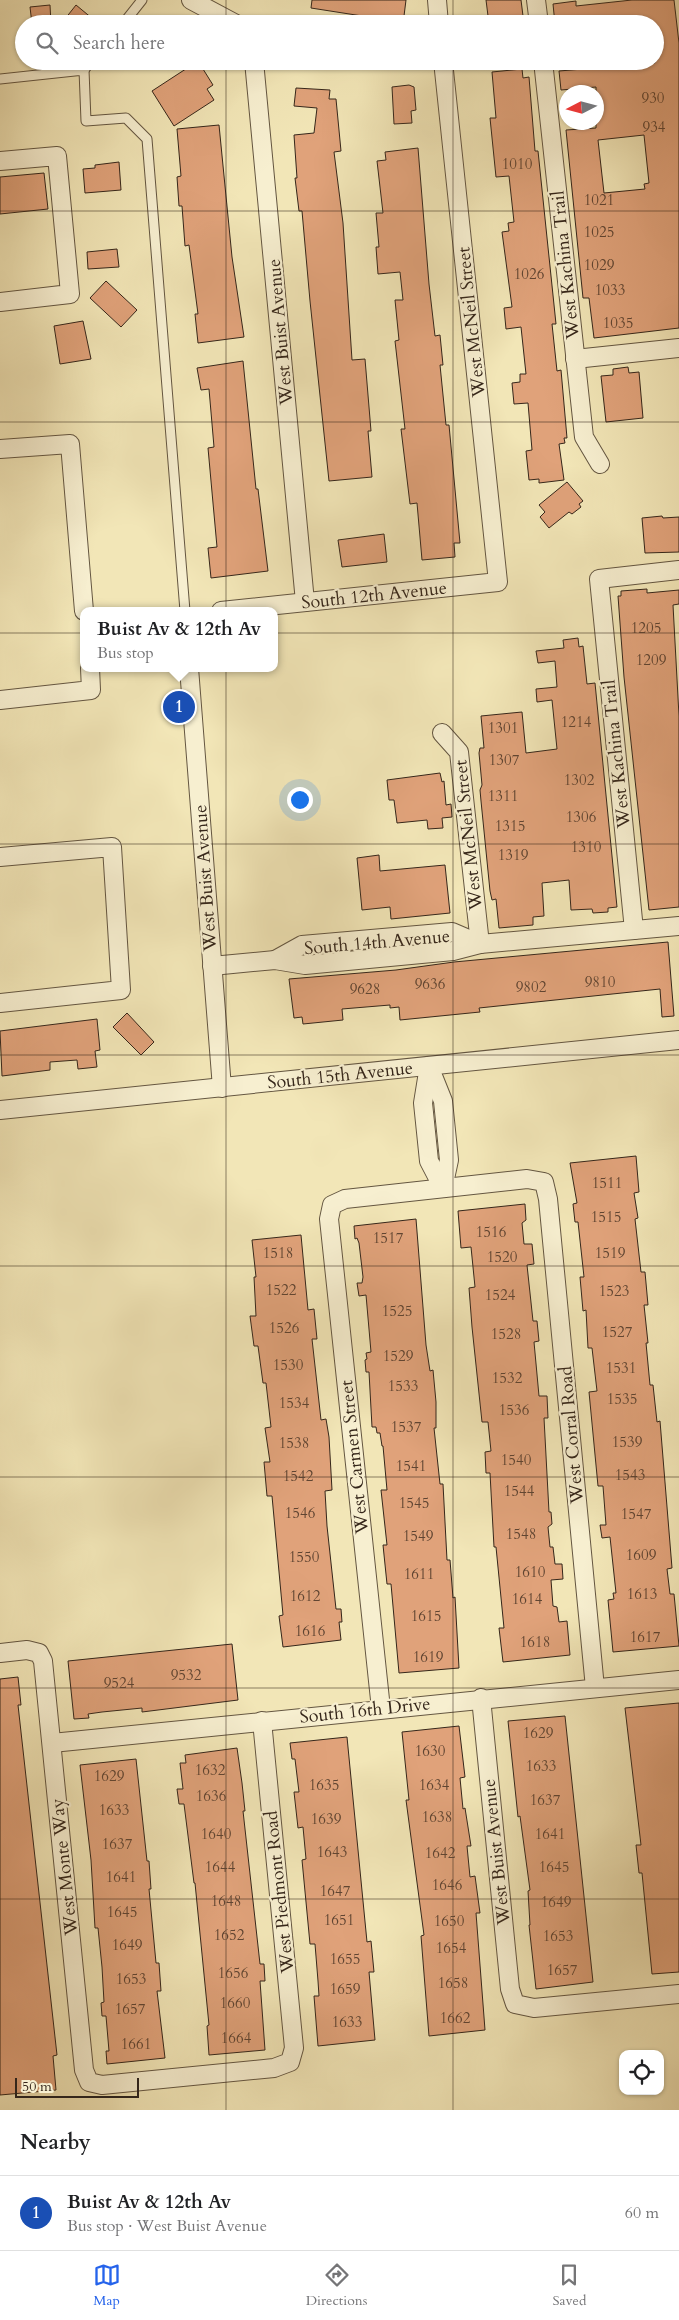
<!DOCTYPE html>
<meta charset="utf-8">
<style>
:root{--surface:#fff;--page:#f2f2f2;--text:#202124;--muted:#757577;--line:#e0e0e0;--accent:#2563eb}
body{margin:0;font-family:Cardo,serif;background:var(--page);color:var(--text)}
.controls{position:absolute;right:15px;bottom:15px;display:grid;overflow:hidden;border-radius:10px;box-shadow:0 1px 4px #0004}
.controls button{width:45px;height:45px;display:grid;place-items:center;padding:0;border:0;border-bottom:1px solid var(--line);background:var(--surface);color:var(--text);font:25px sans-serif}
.compass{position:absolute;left:559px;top:85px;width:45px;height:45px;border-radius:50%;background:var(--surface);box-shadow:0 1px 4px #0004;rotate:264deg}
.scale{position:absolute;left:15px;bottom:12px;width:124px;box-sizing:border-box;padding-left:5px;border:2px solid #35261a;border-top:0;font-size:14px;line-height:18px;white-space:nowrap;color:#35261a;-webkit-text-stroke:4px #f7efd0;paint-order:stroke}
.you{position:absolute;left:299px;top:799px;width:18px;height:18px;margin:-12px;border:4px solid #fff;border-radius:50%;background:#1a73e8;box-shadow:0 0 0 8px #1a73e833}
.badge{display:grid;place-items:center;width:32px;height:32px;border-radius:50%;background:var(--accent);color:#fff;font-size:16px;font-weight:700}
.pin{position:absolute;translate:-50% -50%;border:2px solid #fff;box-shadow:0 1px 5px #0006}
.popup{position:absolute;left:80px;top:607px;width:198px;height:65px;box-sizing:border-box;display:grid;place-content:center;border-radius:10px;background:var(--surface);filter:drop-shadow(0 1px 4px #0005);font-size:16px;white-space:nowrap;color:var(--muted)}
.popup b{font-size:19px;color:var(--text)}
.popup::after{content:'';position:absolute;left:50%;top:100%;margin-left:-10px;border:10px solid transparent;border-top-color:var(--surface)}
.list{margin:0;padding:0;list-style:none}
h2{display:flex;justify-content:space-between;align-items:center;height:65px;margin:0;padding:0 20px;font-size:21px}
h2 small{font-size:16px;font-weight:400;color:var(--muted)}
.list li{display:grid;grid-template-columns:32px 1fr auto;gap:15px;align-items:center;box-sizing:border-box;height:75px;padding:0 20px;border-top:1px solid var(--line)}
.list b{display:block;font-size:19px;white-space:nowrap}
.list p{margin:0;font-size:16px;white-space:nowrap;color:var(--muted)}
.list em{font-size:16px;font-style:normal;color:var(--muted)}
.icon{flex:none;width:28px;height:28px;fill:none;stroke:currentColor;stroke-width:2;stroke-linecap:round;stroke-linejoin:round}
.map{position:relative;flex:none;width:679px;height:2110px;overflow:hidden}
.search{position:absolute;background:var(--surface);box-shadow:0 1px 4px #0004;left:15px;right:15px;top:15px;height:55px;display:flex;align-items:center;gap:12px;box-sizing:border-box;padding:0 18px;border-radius:28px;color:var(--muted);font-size:19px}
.sheet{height:140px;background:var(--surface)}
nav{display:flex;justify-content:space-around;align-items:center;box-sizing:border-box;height:70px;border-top:1px solid var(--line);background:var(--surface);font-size:14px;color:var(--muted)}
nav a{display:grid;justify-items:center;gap:2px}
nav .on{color:var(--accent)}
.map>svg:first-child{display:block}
</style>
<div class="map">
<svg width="679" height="2110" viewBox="0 0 679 2110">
<rect width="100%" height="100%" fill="#f2e6b7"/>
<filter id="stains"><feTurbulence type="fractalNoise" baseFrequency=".004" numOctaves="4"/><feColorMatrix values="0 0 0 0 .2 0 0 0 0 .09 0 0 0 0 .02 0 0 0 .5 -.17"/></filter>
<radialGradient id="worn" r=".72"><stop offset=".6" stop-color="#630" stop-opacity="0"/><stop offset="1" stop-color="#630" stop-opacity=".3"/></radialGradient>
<g fill="#e0a27a" stroke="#35261a" fill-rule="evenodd">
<polygon points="312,0 406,0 403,24 375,21 375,18 311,8"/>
<polygon points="486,0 521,0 524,24 489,24"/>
<path d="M632,0H674L679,43V328L594,338L589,298H583L566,130L596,128V87L561,90L559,71L655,63V24H555L553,4L576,1V6ZM644,135L649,183L644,184L645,189L604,193L598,140Z"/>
<polygon points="50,5 51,24 32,24 30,7"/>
<polygon points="76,5 99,24 61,24"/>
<polygon points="198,61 213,85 207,89 214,100 174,126 152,91"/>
<polygon points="522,69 523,78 529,77 535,151 538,151 556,324 552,324 557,371 561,370 567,438 564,438 565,443 559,444 564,480 539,483 539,479 529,480 526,451 532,450 528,403 514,404 512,383 520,382 520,374 526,374 521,327 506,329 504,308 512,307 502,232 509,231 508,223 514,222 509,176 496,177 490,118 496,118 492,72"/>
<polygon points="409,85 414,87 416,110 411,111 412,123 394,124 392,87"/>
<polygon points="296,88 330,90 329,99 336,99 341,151 334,152 343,223 352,360 365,359 371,431 368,431 372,477 329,481 310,301 302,211 299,211 295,178 297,178 294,135 314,133 317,108 294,106"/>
<polygon points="219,125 232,257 244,337 198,343 195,314 198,314 189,245 185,246 182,206 179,206 177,177 181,176 177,129"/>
<polygon points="418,148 429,284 435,336 440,335 443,365 440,365 446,425 449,425 460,543 454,543 455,557 422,560 417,503 410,504 401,429 405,429 395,341 399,340 395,300 403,300 400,272 378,274 376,247 379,247 376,213 383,213 377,161 386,160 385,152"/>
<polygon points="119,162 121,190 85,193 83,169 95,168 95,165"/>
<polygon points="44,173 48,209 0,214 0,177"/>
<polygon points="117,249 119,267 88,269 87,252"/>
<polygon points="106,281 137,310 121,327 90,298"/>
<polygon points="83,321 91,359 60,364 54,326"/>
<polygon points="243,361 256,489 258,489 268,571 211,578 208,548 217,547 208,448 214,447 209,389 201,390 197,368"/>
<polygon points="628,367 629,373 639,372 643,418 606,422 601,376 613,375 613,369"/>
<polygon points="567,482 583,501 579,504 581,507 572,514 569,512 549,528 540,517 545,512 539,505"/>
<polygon points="662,516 663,518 679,517 679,552 645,553 642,518"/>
<polygon points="384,534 387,562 342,567 338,540"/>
<polygon points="647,589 647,593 679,590 679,604 673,605 679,716 679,907 649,910 624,677 618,596 621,596 621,591"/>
<polygon points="578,638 579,647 583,646 587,684 595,683 617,907 608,908 608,912 593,913 592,909 571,910 569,880 542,883 544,916 533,917 533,925 499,928 496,899 492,900 490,891 481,801 480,790 482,785 479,753 480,748 484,748 481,716 522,712 526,753 557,749 552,700 537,702 536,689 557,687 555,661 538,663 536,651 564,648 563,640"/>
<polygon points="440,773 442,782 444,781 446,805 451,804 452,817 442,818 443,828 428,829 427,820 397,823 394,800 389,800 387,780"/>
<polygon points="379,855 380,871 445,865 450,913 391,919 390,907 362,910 357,858"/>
<polygon points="668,942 674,1016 662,1017 660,989 479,1008 480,1012 400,1020 399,1007 390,1008 390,1005 342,1009 343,1020 303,1024 302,1017 294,1018 289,979 396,970 454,962"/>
<polygon points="127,1013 154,1042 141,1055 113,1027"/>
<polygon points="97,1019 100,1050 95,1051 97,1067 78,1069 77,1060 50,1062 50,1070 2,1076 0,1031"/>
<polygon points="636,1156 639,1192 634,1193 638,1218 635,1219 641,1272 645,1272 648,1305 644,1305 648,1343 646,1343 650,1385 653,1385 657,1422 660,1421 672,1568 667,1569 670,1594 674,1594 679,1646 613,1652 608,1600 614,1599 613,1593 616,1593 610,1537 602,1538 600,1525 606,1525 603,1486 598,1486 589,1392 597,1391 592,1348 588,1348 586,1310 583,1311 580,1277 584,1277 578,1222 575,1222 573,1204 577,1203 570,1163"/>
<polygon points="525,1204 526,1220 522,1223 524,1244 532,1244 534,1264 527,1265 533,1321 537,1321 539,1341 534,1342 539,1396 547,1396 548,1418 544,1418 549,1512 551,1512 552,1524 548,1527 550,1547 553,1547 555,1564 562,1564 563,1579 551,1580 553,1606 557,1607 559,1622 567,1621 570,1655 503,1662 499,1628 504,1628 496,1547 494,1547 490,1473 486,1473 485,1452 491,1451 488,1422 482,1422 472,1327 469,1288 475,1287 471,1247 461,1248 458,1211"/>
<polygon points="416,1219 426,1345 430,1371 433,1370 436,1402 436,1428 434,1428 440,1484 443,1484 447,1560 450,1560 453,1598 455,1597 459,1668 399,1673 391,1584 387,1584 383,1545 387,1545 381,1490 387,1490 383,1446 382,1446 380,1433 377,1433 376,1427 372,1427 369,1372 366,1372 365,1360 367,1359 366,1353 371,1352 366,1295 359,1296 357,1283 362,1283 363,1277 359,1243 357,1238 355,1239 354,1226"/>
<polygon points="301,1235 308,1310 314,1309 317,1339 312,1339 321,1420 326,1419 329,1437 332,1490 325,1491 327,1526 336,1609 341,1609 342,1622 339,1622 341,1640 283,1647 279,1616 283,1615 272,1496 267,1496 264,1462 270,1462 265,1428 271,1427 266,1383 263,1383 258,1346 254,1346 250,1316 256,1316 254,1277 256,1277 252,1240"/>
<polygon points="232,1644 238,1700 142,1712 142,1708 102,1712 88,1714 89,1718 74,1719 68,1661"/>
<polygon points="18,1677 21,1705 18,1705 57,2055 53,2056 56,2090 0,2095 0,1679"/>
<polygon points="679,1703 679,1972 652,1974 642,1873 639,1873 636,1845 641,1845 625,1708"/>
<polygon points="565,1716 593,1982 536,1989 529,1925 530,1925 528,1891 530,1890 520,1816 518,1817 508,1721"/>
<polygon points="459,1726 465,1777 460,1778 463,1809 465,1808 471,1846 467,1846 470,1877 475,1876 480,1913 476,1913 485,2030 429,2036 421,1936 424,1935 406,1800 409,1800 402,1732"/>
<polygon points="347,1737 367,1942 371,1941 374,1972 369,1972 375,2040 318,2046 314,1996 319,1996 318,1981 315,1944 310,1944 302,1860 306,1859 303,1827 298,1828 294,1792 299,1792 295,1759 292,1759 290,1743"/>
<polygon points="237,1748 242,1783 245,1811 243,1811 260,1964 264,1964 265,1981 260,1981 265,2050 209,2055 207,2026 209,2025 195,1883 194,1883 184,1804 179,1804 177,1789 183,1789 180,1763 186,1763 185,1755"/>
<polygon points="136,1759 147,1861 149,1861 151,1889 149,1889 156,1963 159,1963 161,1991 157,1991 165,2058 107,2064 106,2051 109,2051 106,2016 102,2016 101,2003 104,2002 102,1967 98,1928 95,1928 91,1860 80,1765"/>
</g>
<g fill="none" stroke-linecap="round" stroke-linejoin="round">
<g stroke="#645641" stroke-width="11">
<g id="lane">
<polyline points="123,24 142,0"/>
<polyline points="84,70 91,61"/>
<polyline points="0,79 84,70 86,121 126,118 147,139 185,611"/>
</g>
</g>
<g stroke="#645641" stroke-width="20">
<g id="street">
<polyline points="191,0 236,24"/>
<polyline points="437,0 439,24"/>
<polyline points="536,0 539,24"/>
<polyline points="254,61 305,602"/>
<polyline points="543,61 584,437 600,464"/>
<polyline points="0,161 57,156 70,294 0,302"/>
<polyline points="575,359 679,348"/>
<polyline points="0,449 70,444 84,611"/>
<polyline points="221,611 498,582 443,61"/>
<polyline points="189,668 222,1088"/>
<polyline points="0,700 91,690 90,668"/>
<polyline points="442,733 459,752 480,944"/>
<polyline points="0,857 112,847 121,990 0,1003"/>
<polyline points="634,930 599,579 679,570"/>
<polyline points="275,960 302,945 452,932 480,944"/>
<polyline points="212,966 275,960 305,965 453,951 480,944 679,926"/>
<polyline points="429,1066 423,1103 429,1161 443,1188"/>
<polyline points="429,1066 443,1101 449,1160 443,1188"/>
<polyline points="0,1110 679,1040"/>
<polyline points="0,1653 27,1650 39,1653 43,1661 84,2070 89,2082 102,2085 274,2068 290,2062 294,2048 262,1721"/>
<polyline points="481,1698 510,1989 515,2004 534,2008 679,1994"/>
<polyline points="381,1709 329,1219 332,1205 345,1199 527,1179 544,1182 548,1199 595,1688"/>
<polyline points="52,1743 679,1680"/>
</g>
</g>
<use href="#lane" stroke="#f7efd0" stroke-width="9"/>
<use href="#street" stroke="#f7efd0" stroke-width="18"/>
</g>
<path fill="none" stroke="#35261a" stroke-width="1" stroke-opacity="0.55" d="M226,0V24M453,0V24M226,61V2110M453,61V2110M0,211H679M0,422H679M0,633H679M0,844H679M0,1055H679M0,1266H679M0,1477H679M0,1688H679M0,1899H679"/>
<g text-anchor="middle" stroke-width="4.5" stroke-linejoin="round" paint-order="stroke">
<g font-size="15" fill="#604532">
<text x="653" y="103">930</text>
<text x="654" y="132">934</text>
<text x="517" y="169">1010</text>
<text x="599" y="205">1021</text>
<text x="599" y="237">1025</text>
<text x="599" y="270">1029</text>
<text x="529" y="279">1026</text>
<text x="610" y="295">1033</text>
<text x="618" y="328">1035</text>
<text x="646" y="633">1205</text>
<text x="651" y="665">1209</text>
<text x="576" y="727">1214</text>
<text x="503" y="733">1301</text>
<text x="504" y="765">1307</text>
<text x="579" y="785">1302</text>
<text x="503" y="801">1311</text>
<text x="581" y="822">1306</text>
<text x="510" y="831">1315</text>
<text x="586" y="852">1310</text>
<text x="513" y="860">1319</text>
<text x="600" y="987">9810</text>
<text x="430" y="989">9636</text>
<text x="531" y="992">9802</text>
<text x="365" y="994">9628</text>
<text x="607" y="1188">1511</text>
<text x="606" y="1222">1515</text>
<text x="491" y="1237">1516</text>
<text x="388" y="1243">1517</text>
<text x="278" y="1258">1518</text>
<text x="610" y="1258">1519</text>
<text x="502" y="1262">1520</text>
<text x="281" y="1295">1522</text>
<text x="614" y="1296">1523</text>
<text x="500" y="1300">1524</text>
<text x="397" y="1316">1525</text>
<text x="284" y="1333">1526</text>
<text x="617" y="1337">1527</text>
<text x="506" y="1339">1528</text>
<text x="398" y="1361">1529</text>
<text x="288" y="1370">1530</text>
<text x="621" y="1373">1531</text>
<text x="507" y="1383">1532</text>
<text x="403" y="1391">1533</text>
<text x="622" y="1404">1535</text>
<text x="294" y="1408">1534</text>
<text x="514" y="1415">1536</text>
<text x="406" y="1432">1537</text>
<text x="627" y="1447">1539</text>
<text x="294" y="1448">1538</text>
<text x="516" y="1465">1540</text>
<text x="411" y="1471">1541</text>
<text x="630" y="1480">1543</text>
<text x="298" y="1481">1542</text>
<text x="519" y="1496">1544</text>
<text x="414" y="1508">1545</text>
<text x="300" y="1518">1546</text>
<text x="636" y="1519">1547</text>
<text x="521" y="1539">1548</text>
<text x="418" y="1541">1549</text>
<text x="641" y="1560">1609</text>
<text x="304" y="1562">1550</text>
<text x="530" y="1577">1610</text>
<text x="419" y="1579">1611</text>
<text x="642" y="1599">1613</text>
<text x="305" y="1601">1612</text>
<text x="527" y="1604">1614</text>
<text x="426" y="1621">1615</text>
<text x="310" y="1636">1616</text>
<text x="645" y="1642">1617</text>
<text x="535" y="1647">1618</text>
<text x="428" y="1662">1619</text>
<text x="186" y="1680">9532</text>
<text x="119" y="1688">9524</text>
<text x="538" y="1738">1629</text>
<text x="430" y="1756">1630</text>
<text x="541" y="1771">1633</text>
<text x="210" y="1775">1632</text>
<text x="109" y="1781">1629</text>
<text x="324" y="1790">1635</text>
<text x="434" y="1790">1634</text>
<text x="211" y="1801">1636</text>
<text x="545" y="1805">1637</text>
<text x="114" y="1815">1633</text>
<text x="437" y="1822">1638</text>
<text x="326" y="1824">1639</text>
<text x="216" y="1839">1640</text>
<text x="550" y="1839">1641</text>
<text x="117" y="1849">1637</text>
<text x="332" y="1857">1643</text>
<text x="440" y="1858">1642</text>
<text x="220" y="1872">1644</text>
<text x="554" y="1872">1645</text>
<text x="121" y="1882">1641</text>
<text x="447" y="1890">1646</text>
<text x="335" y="1896">1647</text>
<text x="226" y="1906">1648</text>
<text x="556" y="1907">1649</text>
<text x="122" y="1917">1645</text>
<text x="339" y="1925">1651</text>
<text x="449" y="1926">1650</text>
<text x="229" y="1940">1652</text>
<text x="558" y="1941">1653</text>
<text x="127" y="1950">1649</text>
<text x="451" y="1953">1654</text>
<text x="345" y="1964">1655</text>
<text x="562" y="1975">1657</text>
<text x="233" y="1978">1656</text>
<text x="131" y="1984">1653</text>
<text x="453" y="1988">1658</text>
<text x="345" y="1994">1659</text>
<text x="235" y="2008">1660</text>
<text x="130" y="2014">1657</text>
<text x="455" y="2023">1662</text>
<text x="347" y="2027">1633</text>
<text x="236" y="2043">1664</text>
<text x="136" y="2049">1661</text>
</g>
<g font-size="18" fill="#35261a" stroke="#f7efd0">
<text transform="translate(565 265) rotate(-96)" y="6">West Kachina Trail</text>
<text transform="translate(471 322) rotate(-96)" y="6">West McNeil Street</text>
<text transform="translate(280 332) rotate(-95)" y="6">West Buist Avenue</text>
<text transform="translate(374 595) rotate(-6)" y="6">South 12th Avenue</text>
<text transform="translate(616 754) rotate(-96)" y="6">West Kachina Trail</text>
<text transform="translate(468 835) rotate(-96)" y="6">West McNeil Street</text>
<text transform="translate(205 878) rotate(-94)" y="6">West Buist Avenue</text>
<text transform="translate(377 942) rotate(-5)" y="6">South 14th Avenue</text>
<text transform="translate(340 1075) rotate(-6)" y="6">South 15th Avenue</text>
<text transform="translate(571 1435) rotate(-95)" y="6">West Corral Road</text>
<text transform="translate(354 1457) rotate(-96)" y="6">West Carmen Street</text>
<text transform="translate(365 1710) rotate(-6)" y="6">South 16th Drive</text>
<text transform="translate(496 1852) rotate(-96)" y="6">West Buist Avenue</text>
<text transform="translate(64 1867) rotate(-96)" y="6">West Monte Way</text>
<text transform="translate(279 1892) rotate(-96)" y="6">West Piedmont Road</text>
</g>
</g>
<rect width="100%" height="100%" filter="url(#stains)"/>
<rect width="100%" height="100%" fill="url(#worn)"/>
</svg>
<div class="controls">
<button><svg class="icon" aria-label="locate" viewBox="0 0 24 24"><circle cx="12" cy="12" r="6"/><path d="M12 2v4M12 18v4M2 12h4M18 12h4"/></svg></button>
</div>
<svg class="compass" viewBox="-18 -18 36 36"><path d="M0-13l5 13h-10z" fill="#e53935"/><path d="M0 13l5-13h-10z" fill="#757577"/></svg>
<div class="scale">50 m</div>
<div class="you"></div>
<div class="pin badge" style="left:179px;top:707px;background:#1a4fb4">1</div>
<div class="popup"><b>Buist Av &amp; 12th Av</b>Bus stop</div>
<div class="search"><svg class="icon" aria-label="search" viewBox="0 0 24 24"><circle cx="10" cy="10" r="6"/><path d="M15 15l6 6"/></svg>Search here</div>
</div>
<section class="sheet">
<h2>Nearby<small></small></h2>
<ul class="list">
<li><span class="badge" style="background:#1a4fb4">1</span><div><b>Buist Av &amp; 12th Av</b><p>Bus stop · West Buist Avenue</p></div><em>60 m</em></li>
</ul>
</section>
<nav>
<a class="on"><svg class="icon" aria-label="map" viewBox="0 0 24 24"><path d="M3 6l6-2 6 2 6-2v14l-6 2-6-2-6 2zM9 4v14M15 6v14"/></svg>Map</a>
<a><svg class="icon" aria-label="directions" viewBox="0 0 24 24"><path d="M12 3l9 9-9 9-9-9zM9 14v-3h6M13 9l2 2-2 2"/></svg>Directions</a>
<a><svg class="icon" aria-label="saved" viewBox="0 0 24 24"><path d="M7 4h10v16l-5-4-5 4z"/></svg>Saved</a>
</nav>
